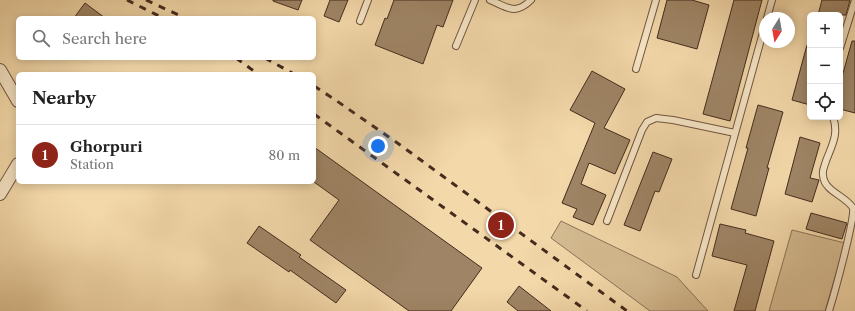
<!DOCTYPE html>
<meta charset="utf-8">
<style>
:root{--surface:#fff;--page:#f6f6f6;--text:#222;--muted:#767676;--line:#e0e0e0;--accent:#8f2418}
body{margin:0;font-family:"Libre Caslon Text",serif;background:var(--page);color:var(--text)}
.controls{position:absolute;right:12px;top:12px;display:grid;overflow:hidden;border-radius:6px;box-shadow:0 2px 10px #0003}
.controls button{width:36px;height:36px;display:grid;place-items:center;padding:0;border:0;border-bottom:1px solid var(--line);background:var(--surface);color:var(--text);font:20px sans-serif}
.compass{position:absolute;left:759px;top:12px;width:36px;height:36px;border-radius:50%;background:var(--surface);box-shadow:0 2px 10px #0003;rotate:191deg}
.you{position:absolute;left:378px;top:146px;width:14px;height:14px;margin:-10px;border:3px solid #fff;border-radius:50%;background:#1a73e8;box-shadow:0 0 0 6px #1a73e833}
.badge{display:grid;place-items:center;width:26px;height:26px;border-radius:50%;background:var(--accent);color:#fff;font-size:13px;font-weight:700}
.pin{position:absolute;translate:-50% -50%;border:2px solid #fff;box-shadow:0 1px 4px #0006}
.list{margin:0;padding:0;list-style:none}
h2{display:flex;justify-content:space-between;align-items:center;height:52px;margin:0;padding:0 16px;font-size:17px}
h2 small{font-size:13px;font-weight:400;color:var(--muted)}
.list li{display:grid;grid-template-columns:26px 1fr auto;gap:12px;align-items:center;box-sizing:border-box;height:60px;padding:0 16px;border-top:1px solid var(--line)}
.list b{display:block;font-size:15px;white-space:nowrap}
.list p{margin:0;font-size:13px;white-space:nowrap;color:var(--muted)}
.list em{font-size:13px;font-style:normal;color:var(--muted)}
.icon{flex:none;width:22px;height:22px;fill:none;stroke:currentColor;stroke-width:2;stroke-linecap:round;stroke-linejoin:round}
.map{position:relative;flex:none;width:855px;height:311px;overflow:hidden}
.search{position:absolute;background:var(--surface);box-shadow:0 2px 10px #0003;left:16px;top:16px;width:300px;height:44px;display:flex;align-items:center;gap:10px;box-sizing:border-box;padding:0 14px;border-radius:6px;color:var(--muted);font-size:15px}
.panel{position:absolute;background:var(--surface);box-shadow:0 2px 10px #0003;left:16px;top:72px;width:300px;height:112px;border-radius:6px}
.map>svg:first-child{display:block}
</style>
<div class="map">
<svg width="855" height="311" viewBox="0 0 855 311">
<rect width="100%" height="100%" fill="#f3d8a9"/>
<filter id="stains"><feTurbulence type="fractalNoise" baseFrequency=".005" numOctaves="4"/><feColorMatrix values="0 0 0 0 .2 0 0 0 0 .09 0 0 0 0 .02 0 0 0 .5 -.17"/></filter>
<radialGradient id="worn" r=".72"><stop offset=".6" stop-color="#630" stop-opacity="0"/><stop offset="1" stop-color="#630" stop-opacity=".3"/></radialGradient>
<g fill="#d5bb91" stroke="#8c7358">
<polygon points="561,221 677,277 708,311 650,311 551,238"/>
<polygon points="792,230 845,243 825,311 769,311"/>
</g>
<g fill="#9f8566" stroke="#432b1e">
<polygon points="273,0 302,0 298,10 273,1"/>
<polygon points="330,0 348,0 339,22 324,16"/>
<polygon points="394,0 453,0 443,27 437,25 423,64 375,45 385,18 387,19"/>
<polygon points="667,0 692,0 709,5 697,49 657,38"/>
<polygon points="734,0 762,0 730,121 703,114"/>
<polygon points="822,0 850,0 846,15 818,15"/>
<polygon points="85,3 105,18 74,18"/>
<polygon points="852,41 855,41 855,113 840,109 840,84"/>
<polygon points="807,45 810,45 810,105 792,100"/>
<polygon points="592,71 625,89 604,128 630,140 615,174 589,163 581,184 606,195 593,225 573,217 577,209 562,203 595,123 570,110"/>
<polygon points="758,105 783,112 767,168 769,168 756,216 731,209 748,148 746,148"/>
<polygon points="800,137 820,143 810,178 819,180 812,202 785,194"/>
<polygon points="314,147 482,268 451,311 409,311 310,240 339,200 314,182"/>
<polygon points="653,152 672,159 659,192 655,191 640,231 624,225"/>
<polygon points="811,213 847,223 842,239 806,229"/>
<polygon points="720,224 746,230 745,233 774,241 755,311 734,311 747,265 712,256"/>
<polygon points="259,226 301,255 299,257 346,290 336,303 290,270 289,272 247,243"/>
<polygon points="519,286 551,311 518,311 507,302"/>
</g>
<g fill="none" stroke-linecap="round" stroke-linejoin="round">
<g stroke="#6f5641" stroke-width="8">
<g id="lane">
<path d="M490,0C507,7 515,16 531,0"/>
<polyline points="767,18 772,0"/>
<polyline points="360,21 368,0"/>
<polyline points="456,46 475,0"/>
<polyline points="840,48 855,0"/>
<polyline points="636,69 656,0"/>
<polyline points="607,221 642,130 647,122 656,118 673,120 735,133"/>
<polyline points="696,275 765,25"/>
<path d="M829,311C834,295 855,219 853,208C845,195 824,192 823,175C822,170 825,165 826,161C832,145 839,134 833,117"/>
</g>
</g>
<g stroke="#6f5641" stroke-width="14">
<g id="street">
<polyline points="0,70 18,101"/>
<polyline points="0,194 18,164"/>
</g>
</g>
<use href="#lane" stroke="#f7e6c7" stroke-width="6"/>
<use href="#street" stroke="#f7e6c7" stroke-width="12"/>
<g stroke="#432b1e" stroke-width="3" stroke-dasharray="7 7" stroke-linecap="butt">
<polyline points="127,0 163,18"/>
<polyline points="146,0 185,18"/>
<polyline points="236,58 258,74"/>
<polyline points="265,58 294,74"/>
<polyline points="314,86 334,99 403,147 627,311"/>
<polyline points="314,114 587,311"/>
</g>
</g>
<rect width="100%" height="100%" filter="url(#stains)"/>
<rect width="100%" height="100%" fill="url(#worn)"/>
</svg>
<div class="controls">
<button>+</button>
<button>−</button>
<button><svg class="icon" aria-label="locate" viewBox="0 0 24 24"><circle cx="12" cy="12" r="6"/><path d="M12 2v4M12 18v4M2 12h4M18 12h4"/></svg></button>
</div>
<svg class="compass" viewBox="-18 -18 36 36"><path d="M0-13l5 13h-10z" fill="#e53935"/><path d="M0 13l5-13h-10z" fill="#767676"/></svg>
<div class="you"></div>
<div class="pin badge" style="left:501px;top:225px">1</div>
<div class="search"><svg class="icon" aria-label="search" viewBox="0 0 24 24"><circle cx="10" cy="10" r="6"/><path d="M15 15l6 6"/></svg>Search here</div>
<section class="panel">
<h2>Nearby<small></small></h2>
<ul class="list">
<li><span class="badge">1</span><div><b>Ghorpuri</b><p>Station</p></div><em>80 m</em></li>
</ul>
</section>
</div>
